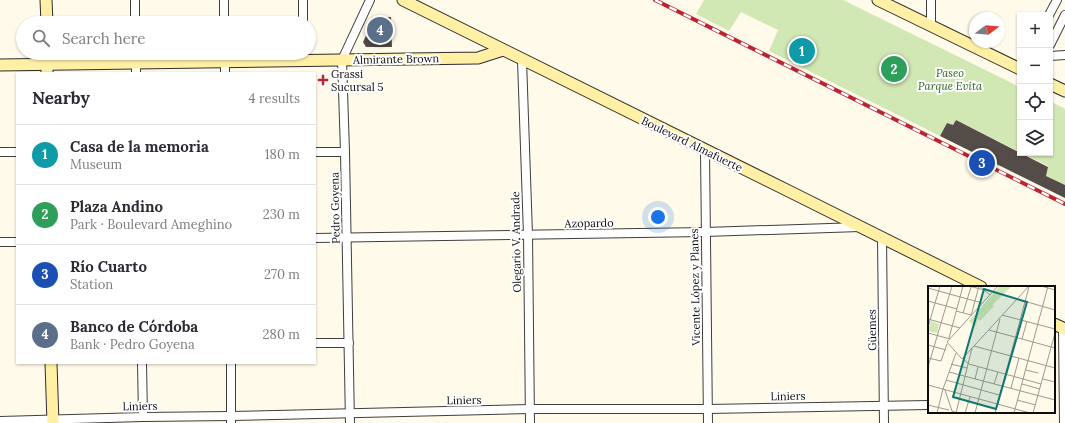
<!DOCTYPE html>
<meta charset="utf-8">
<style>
:root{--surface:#fff;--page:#f2f2f3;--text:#2b2b33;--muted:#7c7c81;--line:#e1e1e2;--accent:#b45309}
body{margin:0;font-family:Lora,serif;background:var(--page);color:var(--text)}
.controls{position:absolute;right:12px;top:12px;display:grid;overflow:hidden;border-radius:0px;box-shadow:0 1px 3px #0004}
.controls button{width:36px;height:36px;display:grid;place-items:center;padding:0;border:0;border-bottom:1px solid var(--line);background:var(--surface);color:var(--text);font:20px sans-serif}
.compass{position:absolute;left:969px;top:12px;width:36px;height:36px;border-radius:50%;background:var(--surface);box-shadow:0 1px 3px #0004;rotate:74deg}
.you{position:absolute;left:658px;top:217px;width:14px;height:14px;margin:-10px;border:3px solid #fff;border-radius:50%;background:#1a73e8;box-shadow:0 0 0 6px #1a73e833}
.badge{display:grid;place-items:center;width:26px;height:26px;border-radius:50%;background:var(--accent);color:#fff;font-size:13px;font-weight:700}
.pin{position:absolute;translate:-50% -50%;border:2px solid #fff;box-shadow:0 1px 4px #0006}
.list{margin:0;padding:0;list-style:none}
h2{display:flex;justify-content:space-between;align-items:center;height:52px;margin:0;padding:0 16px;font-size:17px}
h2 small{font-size:13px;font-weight:400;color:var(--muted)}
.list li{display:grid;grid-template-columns:26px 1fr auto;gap:12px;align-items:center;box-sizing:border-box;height:60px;padding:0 16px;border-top:1px solid var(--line)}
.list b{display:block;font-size:15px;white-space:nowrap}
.list p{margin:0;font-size:13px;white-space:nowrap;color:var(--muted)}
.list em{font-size:13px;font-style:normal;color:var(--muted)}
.icon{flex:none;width:22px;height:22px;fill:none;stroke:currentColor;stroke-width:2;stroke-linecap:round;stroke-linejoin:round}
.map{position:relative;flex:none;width:1065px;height:423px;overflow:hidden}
.search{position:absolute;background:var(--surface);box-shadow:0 1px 3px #0004;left:16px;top:16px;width:300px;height:44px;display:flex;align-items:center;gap:10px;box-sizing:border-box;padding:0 14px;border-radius:22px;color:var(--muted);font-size:15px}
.panel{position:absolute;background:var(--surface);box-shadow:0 1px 3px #0004;left:16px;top:72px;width:300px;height:292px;border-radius:0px}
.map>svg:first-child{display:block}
</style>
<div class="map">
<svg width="1065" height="423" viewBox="0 0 1065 423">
<rect width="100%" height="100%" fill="#fffae9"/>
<g fill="#d2e8b4">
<polygon points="704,0 843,0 1020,87 1020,152 956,120 953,125 947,123 940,136 769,51 778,30 741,12 729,31 696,14"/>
<polygon points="1050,101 1065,109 1065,185 1046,176 1048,166 1022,153 1050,153"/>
</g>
<g fill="#544c48">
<polygon points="375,17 391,17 392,47 366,47 363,42"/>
<polygon points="956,120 1048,167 1046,176 1065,185 1065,198 940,136 947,123 953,125"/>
</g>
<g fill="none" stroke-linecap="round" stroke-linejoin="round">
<g stroke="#3e3e3e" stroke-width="10">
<g id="street">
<polyline points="135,0 135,23"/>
<polyline points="224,0 224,23"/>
<polyline points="303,0 303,23"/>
<polyline points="931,0 931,26"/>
<polyline points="1049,15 1057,0"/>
<polyline points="1050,45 1065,15"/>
<polyline points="136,53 136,73"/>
<polyline points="225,53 225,73"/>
<polyline points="1050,56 1065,55"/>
<polyline points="522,60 528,235 530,423"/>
<polyline points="705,150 708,423"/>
<polyline points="0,152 17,152"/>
<polyline points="315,152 345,152"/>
<polyline points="882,237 884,423"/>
<polyline points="315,238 705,232 860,227"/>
<polyline points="0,242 17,242"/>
<polyline points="1063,328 1064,423"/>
<polyline points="315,343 349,343"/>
<polyline points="142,363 143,417"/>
<polyline points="231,363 231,423"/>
<polyline points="0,421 143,417 231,416 530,409 708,409 929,405"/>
<polyline points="350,423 345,152 342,60 370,0"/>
</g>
</g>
<g stroke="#2d2d2d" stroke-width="13">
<g id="secondary">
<polyline points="46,0 47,23"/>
<path d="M403,0C596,97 789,190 981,287"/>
<polyline points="878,0 1020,69"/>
<polyline points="47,53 47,73"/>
<polyline points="0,65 478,58 503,50"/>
<polyline points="1050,84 1065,91"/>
<polyline points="1054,324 1065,329"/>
<polyline points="51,363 53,423"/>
</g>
</g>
<use href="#street" stroke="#fff" stroke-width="8"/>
<use href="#secondary" stroke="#fff0a5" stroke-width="11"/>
<g stroke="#ba2533" stroke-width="4">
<polyline id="rail" points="655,0 1065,204"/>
</g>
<use href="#rail" stroke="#fff" stroke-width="2.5" stroke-dasharray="8" stroke-linecap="butt"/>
</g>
<path fill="#ba2533" stroke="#fff" stroke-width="1.5" d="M321 74h4v4h4v4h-4v4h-4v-4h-4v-4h4z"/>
<g text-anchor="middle" stroke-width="4" stroke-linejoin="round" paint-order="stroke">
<g font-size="11" fill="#0b0b0b" stroke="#fff">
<text transform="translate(396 59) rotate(-1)" y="4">Almirante Brown</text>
<text transform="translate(692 144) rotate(26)" y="4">Boulevard Almafuerte</text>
<text transform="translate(335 208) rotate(-91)" y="4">Pedro Goyena</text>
<text transform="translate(589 223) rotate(-1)" y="4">Azopardo</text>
<text transform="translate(516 242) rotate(-91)" y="4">Olegario V. Andrade</text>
<text transform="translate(695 287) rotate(-91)" y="4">Vicente López y Planes</text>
<text transform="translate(872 330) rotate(-91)" y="4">Güemes</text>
<text transform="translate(788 396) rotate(-1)" y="4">Liniers</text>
<text transform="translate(464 400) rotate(-1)" y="4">Liniers</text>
<text transform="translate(140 406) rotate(-1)" y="4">Liniers</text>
</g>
<g font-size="11" font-style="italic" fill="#2e621d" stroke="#fff">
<text x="950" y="77">Paseo<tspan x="950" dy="13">Parque Evita</tspan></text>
</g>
<g font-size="11" fill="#0b0b0b" stroke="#fff" text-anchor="start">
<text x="331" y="78">Grassi<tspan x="331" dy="13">Sucursal 5</tspan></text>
</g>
</g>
<g transform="translate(928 286)">
<rect width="127" height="127" fill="#fffae9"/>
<path d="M72,0H84L65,18L66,20L52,35L50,33L47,41L41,35ZM3,35L11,38L9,47L0,45Z" fill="#d2e8b4"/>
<path fill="none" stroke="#9d9a90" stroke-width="1" d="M41,0L56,4M51,0L62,9M70,0L19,56L34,73L101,0M113,0L127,4M0,2L54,17M89,13L127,24M0,15L29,23M28,25L43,29M35,27L43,1M74,29L127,43M43,30L51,0M0,33L32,42M0,41L12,0M61,44L127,62M0,47L22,53M21,52L35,0M94,53L99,35M0,59L18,64M46,60L127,82M0,72L13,75L19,58M35,73L41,78L113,98M23,78L39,82M0,81L24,0M98,84L110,87M21,86L127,114M47,93L50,81M115,93L127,96M18,94L71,109M66,98L70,86M94,98L112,103M0,99L102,127M83,102L91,72M15,103L28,67M17,104L24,125L29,127M89,114L108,119M0,119L21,124M9,127L15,103M28,127L44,62M37,127L42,111M47,127L72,33M67,127L101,1M86,127L120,0M105,127L127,47"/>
<path fill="#0f766e" fill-opacity="0.15" stroke="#0f766e" stroke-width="2" d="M56,3L99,16L68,123L25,111Z"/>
<rect width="127" height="127" fill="none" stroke="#0b0b0b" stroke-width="2"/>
</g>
</svg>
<div class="controls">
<button>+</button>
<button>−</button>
<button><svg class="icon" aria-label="locate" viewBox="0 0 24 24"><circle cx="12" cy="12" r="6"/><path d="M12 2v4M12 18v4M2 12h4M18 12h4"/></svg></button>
<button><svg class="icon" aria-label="layers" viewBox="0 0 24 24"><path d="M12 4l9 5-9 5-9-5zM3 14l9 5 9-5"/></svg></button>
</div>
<svg class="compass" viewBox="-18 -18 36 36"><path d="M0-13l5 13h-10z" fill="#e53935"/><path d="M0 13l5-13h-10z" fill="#7c7c81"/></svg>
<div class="you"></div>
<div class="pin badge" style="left:802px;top:51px;background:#0f9aa8">1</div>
<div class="pin badge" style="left:894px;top:69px;background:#2e9e5b">2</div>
<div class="pin badge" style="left:982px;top:163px;background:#1a4fb4">3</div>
<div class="pin badge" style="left:380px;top:30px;background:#5c6f8a">4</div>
<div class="search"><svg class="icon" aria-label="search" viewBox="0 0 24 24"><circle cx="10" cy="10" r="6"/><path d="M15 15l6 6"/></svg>Search here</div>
<section class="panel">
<h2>Nearby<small>4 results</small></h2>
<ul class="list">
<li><span class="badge" style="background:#0f9aa8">1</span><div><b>Casa de la memoria</b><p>Museum</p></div><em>180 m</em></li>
<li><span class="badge" style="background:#2e9e5b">2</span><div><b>Plaza Andino</b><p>Park · Boulevard Ameghino</p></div><em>230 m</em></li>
<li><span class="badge" style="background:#1a4fb4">3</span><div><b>Río Cuarto</b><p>Station</p></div><em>270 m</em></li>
<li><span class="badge" style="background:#5c6f8a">4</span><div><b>Banco de Córdoba</b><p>Bank · Pedro Goyena</p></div><em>280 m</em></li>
</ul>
</section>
</div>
